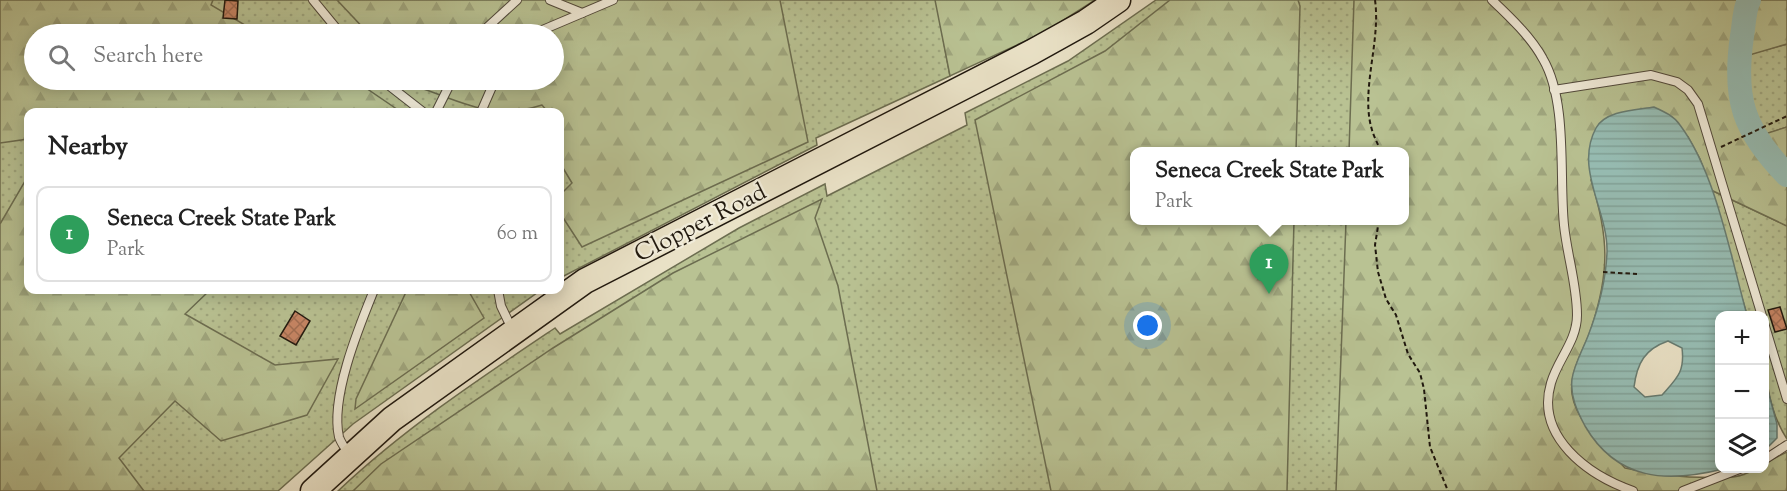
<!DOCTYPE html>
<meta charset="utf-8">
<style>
:root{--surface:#fff;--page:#f2f2f2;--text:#222;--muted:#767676;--line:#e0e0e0;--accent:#8f2418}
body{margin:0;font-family:"Sorts Mill Goudy",serif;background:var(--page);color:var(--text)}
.controls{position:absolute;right:18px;bottom:18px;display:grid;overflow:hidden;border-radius:12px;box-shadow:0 3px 15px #0003}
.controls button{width:54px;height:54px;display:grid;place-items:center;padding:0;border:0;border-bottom:2px solid var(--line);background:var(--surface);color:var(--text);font:30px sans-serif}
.you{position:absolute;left:1148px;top:326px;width:21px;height:21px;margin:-15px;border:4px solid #fff;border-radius:50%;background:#1a73e8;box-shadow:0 0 0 9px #1a73e833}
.badge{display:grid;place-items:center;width:39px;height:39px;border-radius:50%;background:var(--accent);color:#fff;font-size:20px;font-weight:700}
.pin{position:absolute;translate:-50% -50px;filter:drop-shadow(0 2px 3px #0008)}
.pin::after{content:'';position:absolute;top:32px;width:21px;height:18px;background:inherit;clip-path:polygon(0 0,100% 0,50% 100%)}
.popup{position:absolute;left:1130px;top:147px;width:279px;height:78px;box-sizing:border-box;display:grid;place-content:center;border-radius:12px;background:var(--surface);filter:drop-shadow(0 2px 4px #0005);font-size:20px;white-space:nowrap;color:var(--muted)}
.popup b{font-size:22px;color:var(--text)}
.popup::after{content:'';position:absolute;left:50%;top:100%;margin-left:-12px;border:12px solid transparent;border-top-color:var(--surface)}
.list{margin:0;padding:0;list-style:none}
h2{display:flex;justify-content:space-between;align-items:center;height:78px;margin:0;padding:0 24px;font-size:26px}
h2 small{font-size:20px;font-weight:400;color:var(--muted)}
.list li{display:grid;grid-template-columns:39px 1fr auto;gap:18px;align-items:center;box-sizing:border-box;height:96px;margin:0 12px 12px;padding:0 12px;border:2px solid var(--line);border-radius:12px}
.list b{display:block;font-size:22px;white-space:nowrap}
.list p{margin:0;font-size:20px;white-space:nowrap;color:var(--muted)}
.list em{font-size:20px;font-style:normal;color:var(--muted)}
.icon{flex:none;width:33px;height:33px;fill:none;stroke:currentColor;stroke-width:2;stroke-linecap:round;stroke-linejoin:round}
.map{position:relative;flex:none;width:1787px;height:491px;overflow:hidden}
.search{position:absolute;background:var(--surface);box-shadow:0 3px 15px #0003;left:24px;top:24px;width:540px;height:66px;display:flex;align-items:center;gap:15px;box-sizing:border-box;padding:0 21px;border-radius:33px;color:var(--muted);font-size:22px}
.panel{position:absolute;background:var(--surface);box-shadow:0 3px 15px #0003;left:24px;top:108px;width:540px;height:186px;border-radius:12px}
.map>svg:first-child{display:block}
</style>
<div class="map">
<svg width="1787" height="491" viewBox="0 0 1787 491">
<defs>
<pattern id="grass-dots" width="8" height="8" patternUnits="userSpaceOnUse" patternTransform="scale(1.5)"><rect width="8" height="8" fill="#b9c293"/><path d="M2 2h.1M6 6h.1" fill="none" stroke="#9fa67e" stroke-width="1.8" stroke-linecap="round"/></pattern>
<pattern id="forest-firs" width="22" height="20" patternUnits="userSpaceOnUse" patternTransform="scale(1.5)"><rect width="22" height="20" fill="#b9c293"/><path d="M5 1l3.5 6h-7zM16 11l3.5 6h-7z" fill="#9fa67e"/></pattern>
<pattern id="water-rules" width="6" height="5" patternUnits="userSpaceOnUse" patternTransform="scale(1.5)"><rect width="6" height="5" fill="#97beb5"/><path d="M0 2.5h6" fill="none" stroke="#82a39a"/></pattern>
<pattern id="building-cross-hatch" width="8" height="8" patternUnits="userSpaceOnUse" patternTransform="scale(1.5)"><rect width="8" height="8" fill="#c88665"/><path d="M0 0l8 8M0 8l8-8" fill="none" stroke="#a26d52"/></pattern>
</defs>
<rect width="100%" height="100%" fill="#e9e1c6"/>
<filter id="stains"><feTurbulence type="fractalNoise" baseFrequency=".00333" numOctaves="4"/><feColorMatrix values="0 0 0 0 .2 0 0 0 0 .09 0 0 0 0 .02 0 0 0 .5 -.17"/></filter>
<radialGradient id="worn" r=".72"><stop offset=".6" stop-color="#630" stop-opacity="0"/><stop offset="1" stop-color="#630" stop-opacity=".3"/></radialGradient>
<g fill="url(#grass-dots)" stroke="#6c6d50" stroke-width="1.5" fill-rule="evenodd">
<path d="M0,0H936L950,76L816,138L817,145L560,278V112H28V290H541L353,424L278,491H0ZM34,34H554V80H34Z"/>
<path d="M1156,0H1764L1747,55L1787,44V127L1755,138L1740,103L1739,75L1548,107L1611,491H338C405,428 479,379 555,328L560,334L739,228L825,184L827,196L967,125L965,113L1068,61ZM1134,152H1404V220H1134Z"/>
<path d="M1711,190L1787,226V439C1763,403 1765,358 1764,316L1747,315Z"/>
</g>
<g fill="url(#forest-firs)" stroke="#6c6d50" stroke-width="1.5">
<polygon points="0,0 213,0 211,5 260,34 34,34 34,80 301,80 307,86 357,82 401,112 28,112 28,139 0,143"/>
<path d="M337,0H780L808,142L582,247L560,213V195L572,183L560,163V112H548L542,105C492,121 465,103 418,87L411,80H554V34H369Z"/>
<polygon points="935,0 1095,0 1045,32 950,76"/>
<polygon points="1170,0 1298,0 1300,6 1296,151 1134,152 1134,220 1294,221 1287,491 1051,491 975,120 1105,51"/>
<path d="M1354,0H1787V44L1739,58L1740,103L1755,137L1787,127V226L1711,190L1700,159L1688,137L1591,180C1609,237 1610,272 1591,329C1584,350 1569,371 1572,394C1576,423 1607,448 1625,468C1660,476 1697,479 1733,477C1745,476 1752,469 1764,468L1765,463L1787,452V491H1336L1346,221L1404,220V152L1349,151Z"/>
<polygon points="28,176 28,290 210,290 185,314 275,365 338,359 307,415 221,441 175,401 119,458 144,491 0,491 0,224"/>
<polygon points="822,199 815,218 838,286 877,491 353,491 381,464 553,348 673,273"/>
<polygon points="407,290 468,290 484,318 355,409 356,399"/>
</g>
<g fill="url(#water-rules)" stroke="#677c72" stroke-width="1.5" fill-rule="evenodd">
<path d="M1654,107C1665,112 1674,116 1680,125C1716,173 1731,258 1747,315L1720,316V468L1723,469C1667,483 1617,481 1585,426C1577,411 1570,396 1572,379C1574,365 1583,349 1588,336C1598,310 1606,280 1607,252C1608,210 1574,169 1596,128C1606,110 1637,110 1654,107ZM1668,341L1682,348C1685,372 1677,378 1662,395L1645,397L1634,387C1637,363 1645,349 1668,341Z"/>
<polygon points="1764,376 1777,424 1777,438 1765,450"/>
</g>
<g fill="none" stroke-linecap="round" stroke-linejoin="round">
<path stroke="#97beb5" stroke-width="24" d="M1749,0C1744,10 1744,25 1742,36C1733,99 1743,130 1787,175"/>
</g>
<g fill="url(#building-cross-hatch)" stroke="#20180e" stroke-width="1.5">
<polygon points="225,0 238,1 237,19 223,18"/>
<polygon points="1780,307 1787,329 1775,332 1768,310"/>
<polygon points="295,311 310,321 296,345 280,336"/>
</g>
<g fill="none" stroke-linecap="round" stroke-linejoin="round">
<g stroke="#524a3c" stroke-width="10">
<g id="service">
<polyline points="313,0 341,34"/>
<polyline points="550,0 582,13"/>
<path d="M1492,0C1510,17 1531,37 1543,59C1568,102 1559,176 1564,225C1567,255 1577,285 1577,315C1577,341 1558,359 1551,383C1535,437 1588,475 1633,491"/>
<polyline points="480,34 517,0"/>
<polyline points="533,34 613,0"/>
<polyline points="382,80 423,112"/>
<polyline points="1554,90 1651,75 1677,82 1688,90 1698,104 1762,316"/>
<polyline points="436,112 452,80"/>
<polyline points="481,112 495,80"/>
<polyline points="498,290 501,306 512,329"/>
<polyline points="1764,323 1787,399"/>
<path d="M348,453C345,448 341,443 339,437C330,397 359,327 374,290"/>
<polyline points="1764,460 1787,445"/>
<polyline points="1683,491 1742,468"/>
</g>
</g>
<g stroke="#20180e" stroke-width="27">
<polyline id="primary" points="313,491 392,419 585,281 1032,52 1086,22 1118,0"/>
</g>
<g stroke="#20180e" stroke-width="2" stroke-dasharray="4.5 3" stroke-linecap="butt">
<path d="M1375,0C1381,42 1360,91 1372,130C1374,137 1378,144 1381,152"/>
<polyline points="1721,147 1787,116"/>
<polyline points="1379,220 1375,245 1378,272 1386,299 1396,315 1408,354 1420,373 1424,389 1430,447 1448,491"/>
<polyline points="1603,272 1637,274"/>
</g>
<use href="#service" stroke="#f1ecda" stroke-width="8"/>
<use href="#primary" stroke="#e9e1c6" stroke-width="24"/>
</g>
<g text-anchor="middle" stroke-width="4.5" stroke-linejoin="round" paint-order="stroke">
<g font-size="24" fill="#20180e" stroke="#f1ecda">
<text transform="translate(700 222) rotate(-27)" y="8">Clopper Road</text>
</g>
</g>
<rect width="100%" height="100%" filter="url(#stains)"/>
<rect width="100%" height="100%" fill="url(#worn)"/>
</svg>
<div class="controls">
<button>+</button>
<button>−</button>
<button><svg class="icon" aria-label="layers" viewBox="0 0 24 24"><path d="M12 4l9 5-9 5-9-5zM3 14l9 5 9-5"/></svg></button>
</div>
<div class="you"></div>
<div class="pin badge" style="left:1269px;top:294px;background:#2e9e5b">1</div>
<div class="popup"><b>Seneca Creek State Park</b>Park</div>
<div class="search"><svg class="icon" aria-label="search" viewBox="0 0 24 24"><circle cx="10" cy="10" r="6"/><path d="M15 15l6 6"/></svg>Search here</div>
<section class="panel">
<h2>Nearby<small></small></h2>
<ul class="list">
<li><span class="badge" style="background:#2e9e5b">1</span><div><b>Seneca Creek State Park</b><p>Park</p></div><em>60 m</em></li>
</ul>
</section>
</div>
